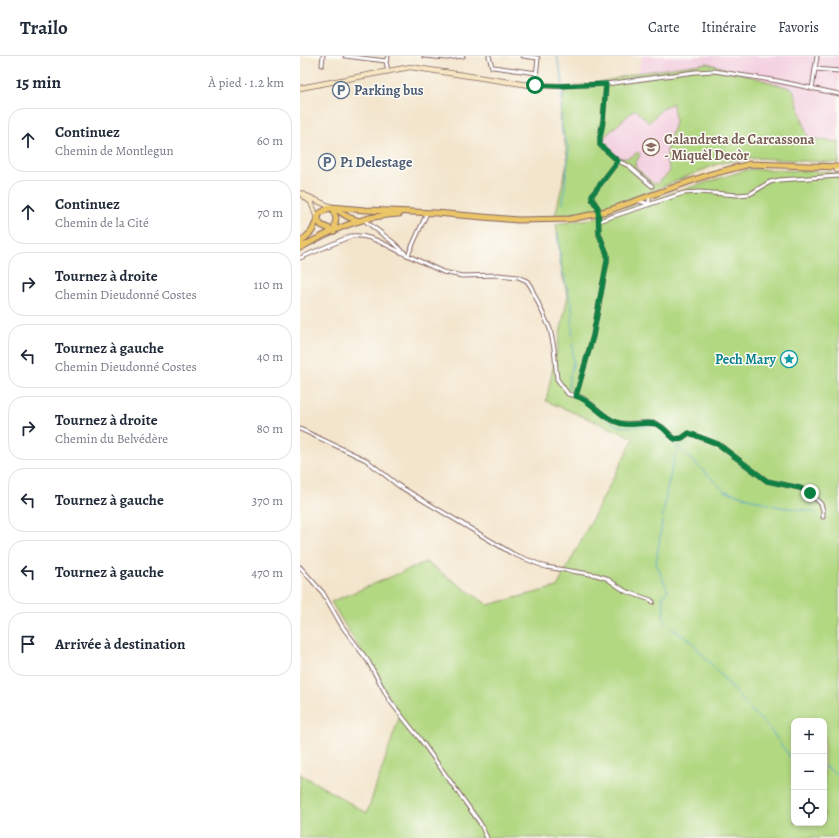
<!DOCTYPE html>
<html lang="fr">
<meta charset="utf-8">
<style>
:root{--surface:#fff;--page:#f2f2f3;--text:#1f2937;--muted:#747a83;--line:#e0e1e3}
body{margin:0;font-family:Alegreya,serif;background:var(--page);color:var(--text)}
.controls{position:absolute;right:12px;bottom:12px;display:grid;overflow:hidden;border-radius:8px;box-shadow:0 2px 6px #0003}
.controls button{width:36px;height:36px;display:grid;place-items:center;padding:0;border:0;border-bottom:1px solid var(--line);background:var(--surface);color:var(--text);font:20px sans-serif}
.stop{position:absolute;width:12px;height:12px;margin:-9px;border:3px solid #0b8043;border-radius:50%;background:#fff}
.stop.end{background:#0b8043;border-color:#fff;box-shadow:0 1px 4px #0008}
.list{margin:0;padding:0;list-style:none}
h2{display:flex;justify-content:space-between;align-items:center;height:52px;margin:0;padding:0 16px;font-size:17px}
h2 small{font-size:13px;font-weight:400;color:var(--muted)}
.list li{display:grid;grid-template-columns:26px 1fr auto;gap:12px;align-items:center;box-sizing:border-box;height:64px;margin:0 8px 8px;padding:0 8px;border:1px solid var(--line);border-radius:16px}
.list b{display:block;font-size:15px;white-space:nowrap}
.list p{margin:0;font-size:13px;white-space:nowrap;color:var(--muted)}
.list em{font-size:13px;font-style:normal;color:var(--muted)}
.icon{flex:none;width:22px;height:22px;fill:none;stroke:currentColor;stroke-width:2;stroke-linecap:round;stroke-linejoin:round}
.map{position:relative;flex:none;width:539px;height:782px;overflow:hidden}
header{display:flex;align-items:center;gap:24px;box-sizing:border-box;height:56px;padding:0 20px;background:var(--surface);border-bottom:1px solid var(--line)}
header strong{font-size:19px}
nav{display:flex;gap:22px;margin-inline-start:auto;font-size:14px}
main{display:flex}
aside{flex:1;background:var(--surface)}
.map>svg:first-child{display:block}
</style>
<header>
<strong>Trailo</strong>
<nav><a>Carte</a><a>Itinéraire</a><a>Favoris</a></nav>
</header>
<main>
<aside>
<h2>15 min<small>À pied · 1.2 km</small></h2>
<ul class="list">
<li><svg class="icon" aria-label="ahead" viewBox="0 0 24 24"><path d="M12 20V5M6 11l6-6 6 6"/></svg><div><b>Continuez</b><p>Chemin de Montlegun</p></div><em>60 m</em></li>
<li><svg class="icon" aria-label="ahead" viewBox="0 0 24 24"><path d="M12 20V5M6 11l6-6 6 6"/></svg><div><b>Continuez</b><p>Chemin de la Cité</p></div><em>70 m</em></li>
<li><svg class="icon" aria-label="right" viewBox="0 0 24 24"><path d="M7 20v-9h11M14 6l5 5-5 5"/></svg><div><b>Tournez à droite</b><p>Chemin Dieudonné Costes</p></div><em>110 m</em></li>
<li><svg class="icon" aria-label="left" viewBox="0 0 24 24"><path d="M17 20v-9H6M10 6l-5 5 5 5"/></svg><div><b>Tournez à gauche</b><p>Chemin Dieudonné Costes</p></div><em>40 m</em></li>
<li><svg class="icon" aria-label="right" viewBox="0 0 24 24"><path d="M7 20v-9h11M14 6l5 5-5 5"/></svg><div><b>Tournez à droite</b><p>Chemin du Belvédère</p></div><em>80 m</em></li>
<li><svg class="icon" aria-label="left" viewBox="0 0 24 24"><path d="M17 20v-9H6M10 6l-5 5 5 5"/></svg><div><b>Tournez à gauche</b></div><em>370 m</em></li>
<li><svg class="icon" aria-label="left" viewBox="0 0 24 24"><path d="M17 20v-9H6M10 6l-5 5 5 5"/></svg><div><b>Tournez à gauche</b></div><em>470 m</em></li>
<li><svg class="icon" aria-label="arrive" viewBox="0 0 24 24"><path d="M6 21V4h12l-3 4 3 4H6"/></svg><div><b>Arrivée à destination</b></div></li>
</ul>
</aside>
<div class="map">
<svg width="539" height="782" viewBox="0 0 539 782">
<rect width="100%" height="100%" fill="#fdfcf7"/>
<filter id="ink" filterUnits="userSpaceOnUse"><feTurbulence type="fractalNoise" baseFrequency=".025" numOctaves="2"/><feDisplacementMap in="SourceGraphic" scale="8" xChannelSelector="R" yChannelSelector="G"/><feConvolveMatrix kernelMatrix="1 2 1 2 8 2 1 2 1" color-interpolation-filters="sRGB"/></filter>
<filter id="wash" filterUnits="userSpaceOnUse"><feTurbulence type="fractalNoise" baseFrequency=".012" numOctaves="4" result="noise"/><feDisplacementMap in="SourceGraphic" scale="16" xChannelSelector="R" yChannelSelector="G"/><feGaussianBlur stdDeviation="0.9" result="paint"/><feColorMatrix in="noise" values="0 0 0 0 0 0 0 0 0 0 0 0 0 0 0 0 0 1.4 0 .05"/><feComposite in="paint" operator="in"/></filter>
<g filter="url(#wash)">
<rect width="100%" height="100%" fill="#f3e5cc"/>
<g fill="#f3cfdf">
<polygon points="342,0 539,0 538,86 508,83 493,33 407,7 338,17"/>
<polygon points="373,46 375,67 368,87 367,106 370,116 358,127 354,128 336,112 335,108 340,99 337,96 330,102 321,103 314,99 303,87 302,83 335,52 349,66 362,53"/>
</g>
<g fill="#b2d882" stroke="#7e7c56" fill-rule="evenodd">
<path d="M407,7L493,33L508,82L538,86L539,85V107L457,102L420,107L344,138L294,155L255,160L268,104L260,61L265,32L302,26L338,17ZM373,47L375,67L368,87L367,97V106L370,116L358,127L354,128L336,112L335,108L340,99L338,96C321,109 315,100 303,87L302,83L335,53L349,67L362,53Z"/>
<path d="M449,113L531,116L539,119V782H0V718L67,757L100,659L31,546L126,506L188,549L257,531L334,382L246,345L268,240L263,222L256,168L290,163ZM494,665H524V767H494Z"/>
</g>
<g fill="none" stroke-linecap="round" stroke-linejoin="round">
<g stroke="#55a4cf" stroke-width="1">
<polyline points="257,0 263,28 261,55 262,77 269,92 263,148"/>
<polyline points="258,177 260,206 272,250 273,308 269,324 269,331 275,339"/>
<polyline points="278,341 315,369 327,371 355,369 361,372 379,392 425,435 479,451 512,455 517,459"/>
<polyline points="378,393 375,399 367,433 356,507 368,535 362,542 364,551 363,559 366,567 372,573 390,584 451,654 470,673 492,704 494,704"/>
<polyline points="524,710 539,720"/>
</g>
</g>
</g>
<g filter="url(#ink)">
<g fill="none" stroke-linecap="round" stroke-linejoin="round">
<g stroke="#856463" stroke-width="5">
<g id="street">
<polyline points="45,0 86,5"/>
<polyline points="88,0 86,5 88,16"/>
<polyline points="124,0 147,2 163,0"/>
<polyline points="189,0 192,11 193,11 237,17"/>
<polyline points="223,0 238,2 235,29"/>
<polyline points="22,9 23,0"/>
<polyline points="515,13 539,15"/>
<polyline points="306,28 303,65 300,81 300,89 318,105 329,110 352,130"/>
<polyline points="259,30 306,28 395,16 414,15 478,25 539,38"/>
<polyline points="512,33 517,0"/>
<polyline points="339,145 349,148 349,143 350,141"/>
<polyline points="299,165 384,137 399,136 438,139 450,138 470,126 479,124 539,120"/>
<path d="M107,199L143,216L162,220L198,219L218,221L227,225L231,231L250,273L254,292L257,323L268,338C273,340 278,339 283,342C294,349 303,361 316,366C330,371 346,363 359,369C366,372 369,379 375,383L382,382L389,377L418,388L467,425L500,432L510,437L521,448L523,454V461"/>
<polyline points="108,199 127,157"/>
<path d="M0,202L51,180C71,178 89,191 107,199L94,187L64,164"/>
<polyline points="276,339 293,280 307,205 307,198 299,178 298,152 292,143 292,139 318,105"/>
<polyline points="0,373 66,404 99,430 213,498 246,511 296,519 306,522 325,535 351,544 353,546"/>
<polyline points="0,511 23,537 42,570 68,605 90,645 120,683 180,767 187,782"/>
</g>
</g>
<g stroke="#856463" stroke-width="6">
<g id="secondary">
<polyline points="0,32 110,11 229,29 259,30"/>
<polyline points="537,114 539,114"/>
<polyline points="0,137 31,151"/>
<polyline points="3,140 11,146 17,162"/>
</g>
</g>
<g stroke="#856463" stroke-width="7">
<g id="primary">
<polyline points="32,152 36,162 34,175"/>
<polyline points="34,152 48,161 59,165"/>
<polyline points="310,154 408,119 450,108 539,111"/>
<polyline points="17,162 21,169 34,175"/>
<polyline points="0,187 12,175 20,157 31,151 65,154 136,157 218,164 270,163 290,159"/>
<path d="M0,192C30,175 63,159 99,158"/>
</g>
</g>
<use href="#street" stroke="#fff" stroke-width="3"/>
<use href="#secondary" stroke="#f7e8c3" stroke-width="4.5"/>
<use href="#primary" stroke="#ebc669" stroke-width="5"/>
<g stroke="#856463" stroke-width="7" stroke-linecap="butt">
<polyline id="primary-bridge" points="290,159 310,154"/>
</g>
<use href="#primary-bridge" stroke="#ebc669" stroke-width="5"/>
</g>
</g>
<g fill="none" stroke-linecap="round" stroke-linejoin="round" filter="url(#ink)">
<path stroke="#0b8043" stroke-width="5" d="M235,29L259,30L306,28L303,66L300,81V89L318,105L292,139V143L298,152L299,178L307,198V205L293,280L276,340C290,344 300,359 314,365C328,372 342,365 356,368C365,371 368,379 375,383L382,382L389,377L418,388L467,425L500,432L510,437"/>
</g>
<defs>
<g id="parking-ring" transform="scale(0.9)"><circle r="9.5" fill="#fdfcf7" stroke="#5c6f8a" stroke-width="1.5"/><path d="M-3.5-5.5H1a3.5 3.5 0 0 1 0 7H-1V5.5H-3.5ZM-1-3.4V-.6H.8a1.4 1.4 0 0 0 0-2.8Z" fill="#5c6f8a"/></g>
<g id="school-ring" transform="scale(0.9)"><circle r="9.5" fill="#fdfcf7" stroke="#8d6e63" stroke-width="1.5"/><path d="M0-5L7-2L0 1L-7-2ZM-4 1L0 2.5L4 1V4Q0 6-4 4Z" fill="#8d6e63"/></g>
<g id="sight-ring" transform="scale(0.9)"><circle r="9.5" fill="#fdfcf7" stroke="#0f9aa8" stroke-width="1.5"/><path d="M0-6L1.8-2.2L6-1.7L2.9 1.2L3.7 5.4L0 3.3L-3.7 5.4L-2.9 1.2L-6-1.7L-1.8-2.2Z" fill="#0f9aa8"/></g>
</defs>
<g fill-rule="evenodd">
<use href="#parking-ring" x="41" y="34"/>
<use href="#school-ring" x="351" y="91"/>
<use href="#parking-ring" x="27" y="106"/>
<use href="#sight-ring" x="489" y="303"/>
</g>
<g text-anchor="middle" stroke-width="3" stroke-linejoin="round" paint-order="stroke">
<g font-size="14" font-weight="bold" fill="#4e5e75" stroke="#fdfcf7" text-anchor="start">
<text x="54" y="39">Parking bus</text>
<text x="40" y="111">P1 Delestage</text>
</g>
<g font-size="14" font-weight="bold" fill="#785e54" stroke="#fdfcf7" text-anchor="start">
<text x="364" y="88">Calandreta de Carcassona<tspan x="364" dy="16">- Miquèl Decòr</tspan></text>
</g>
<g font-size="14" font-weight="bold" fill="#0d838f" stroke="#fdfcf7" text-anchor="end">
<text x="476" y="308">Pech Mary</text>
</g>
</g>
</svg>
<div class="controls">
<button>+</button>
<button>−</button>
<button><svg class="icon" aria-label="locate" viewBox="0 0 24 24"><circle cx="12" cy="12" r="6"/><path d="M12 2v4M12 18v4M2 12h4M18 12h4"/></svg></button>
</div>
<div class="stop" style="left:235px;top:29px"></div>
<div class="stop end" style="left:510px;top:437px"></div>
</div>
</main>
